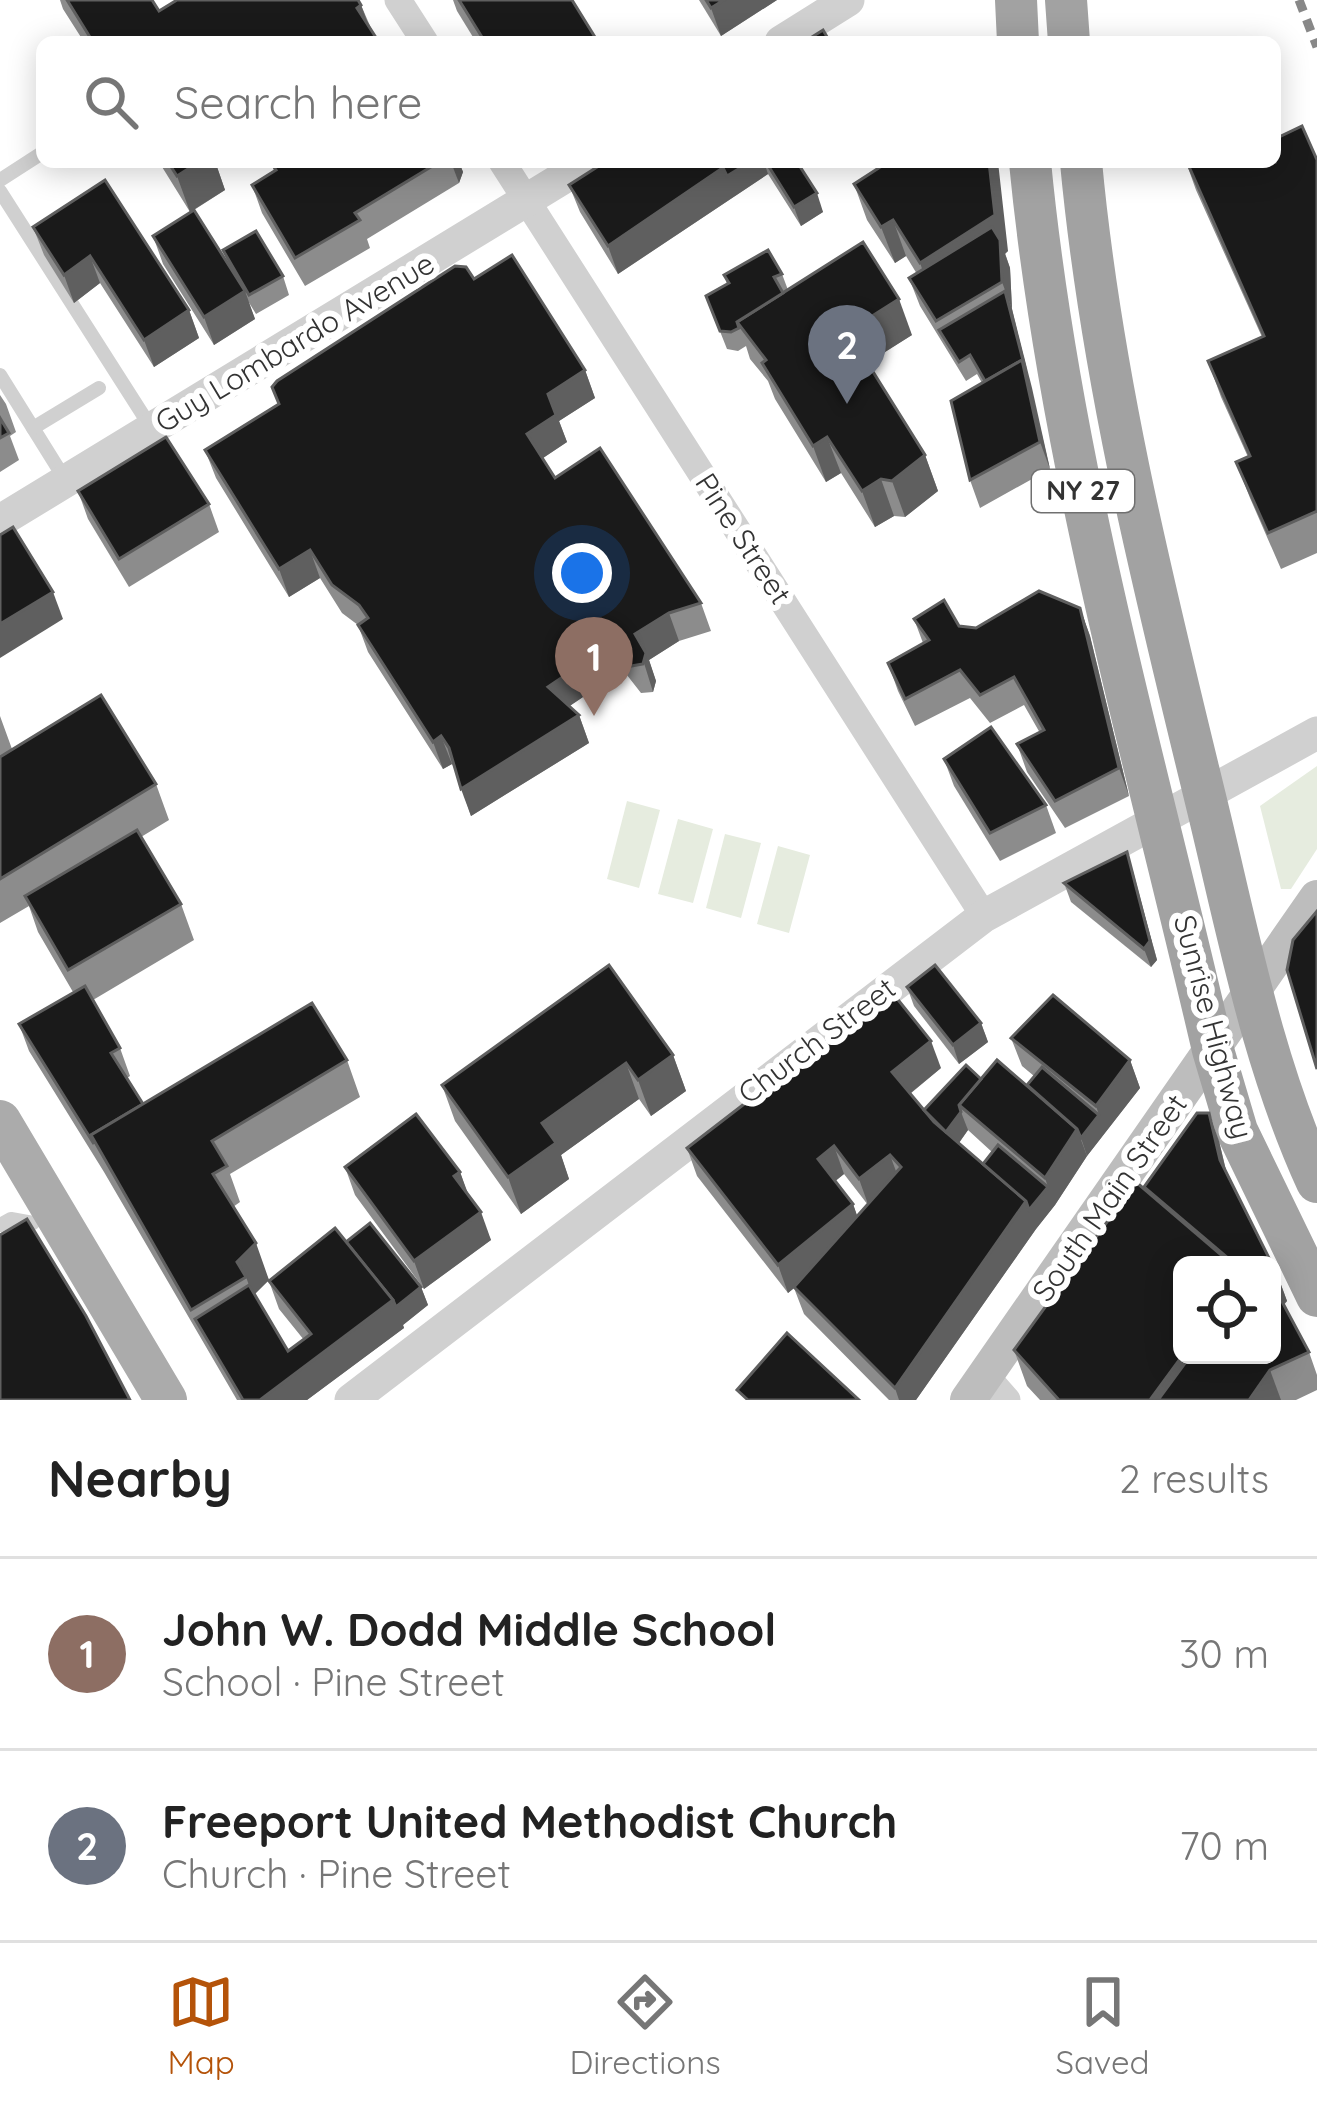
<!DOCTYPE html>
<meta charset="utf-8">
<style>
:root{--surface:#fff;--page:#f2f2f2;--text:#222;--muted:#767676;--line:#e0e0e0;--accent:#b45309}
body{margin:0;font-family:Quicksand,sans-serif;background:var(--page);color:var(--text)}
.controls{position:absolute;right:36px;bottom:36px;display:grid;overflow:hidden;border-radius:18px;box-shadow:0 6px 30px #0003}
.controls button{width:108px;height:108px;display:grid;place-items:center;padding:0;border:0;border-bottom:3px solid var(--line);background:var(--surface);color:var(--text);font:60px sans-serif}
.you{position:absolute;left:582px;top:573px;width:42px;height:42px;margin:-30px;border:9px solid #fff;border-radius:50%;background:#1a73e8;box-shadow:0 0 0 18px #1a73e833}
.badge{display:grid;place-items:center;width:78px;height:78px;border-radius:50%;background:var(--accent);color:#fff;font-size:39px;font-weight:700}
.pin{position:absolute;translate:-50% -99px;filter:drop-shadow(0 3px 6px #0008)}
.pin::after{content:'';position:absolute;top:63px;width:42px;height:36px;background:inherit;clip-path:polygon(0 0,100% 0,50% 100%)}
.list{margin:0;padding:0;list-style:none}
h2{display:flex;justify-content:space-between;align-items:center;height:156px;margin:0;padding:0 48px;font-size:51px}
h2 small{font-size:39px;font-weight:400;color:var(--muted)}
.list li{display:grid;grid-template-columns:78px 1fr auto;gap:36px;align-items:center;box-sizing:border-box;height:192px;padding:0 48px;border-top:3px solid var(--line)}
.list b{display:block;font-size:45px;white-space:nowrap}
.list p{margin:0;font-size:39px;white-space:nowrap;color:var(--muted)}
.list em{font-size:39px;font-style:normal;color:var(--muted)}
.icon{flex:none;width:66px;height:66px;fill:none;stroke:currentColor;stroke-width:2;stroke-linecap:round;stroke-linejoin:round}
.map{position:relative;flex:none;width:1317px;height:1400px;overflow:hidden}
.search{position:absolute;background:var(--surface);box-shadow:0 6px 30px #0003;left:36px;right:36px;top:36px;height:132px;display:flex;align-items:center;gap:30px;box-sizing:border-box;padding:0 42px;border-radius:18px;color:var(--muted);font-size:45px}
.sheet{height:540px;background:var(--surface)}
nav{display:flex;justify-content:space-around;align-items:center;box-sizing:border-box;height:168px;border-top:3px solid var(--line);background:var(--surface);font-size:33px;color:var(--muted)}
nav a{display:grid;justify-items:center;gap:6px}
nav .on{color:var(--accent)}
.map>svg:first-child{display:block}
</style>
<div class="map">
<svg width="1317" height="1400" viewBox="0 0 1317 1400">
<rect width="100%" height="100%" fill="#fff"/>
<g fill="#e6ecdf">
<polygon points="1317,766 1317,849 1291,889 1281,889 1260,806"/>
<polygon points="627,801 660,810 639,888 607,879"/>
<polygon points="678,819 713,829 693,903 658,894"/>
<polygon points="725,834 761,843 741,918 706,908"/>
<polygon points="778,846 810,855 789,933 757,924"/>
</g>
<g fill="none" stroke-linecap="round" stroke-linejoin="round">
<g stroke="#d0d0d0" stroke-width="14">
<polyline points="0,180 42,153"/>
<polyline points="0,191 150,426"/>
<polyline points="0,375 66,481"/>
<polyline points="33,428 99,388"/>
<polyline points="0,1225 11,1219 33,1223"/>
</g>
<g stroke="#d0d0d0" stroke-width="27">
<polyline points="398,0 425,42"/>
<polyline points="502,162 984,916"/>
<polyline points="985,1375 1007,1400"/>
</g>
<g stroke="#d0d0d0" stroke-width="33">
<polyline points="781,42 848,0"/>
<polyline points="0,521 589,162"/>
<polyline points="351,1400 984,916 1317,733"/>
</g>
<polyline stroke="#bdbdbd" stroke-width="36" points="968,1400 1317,898"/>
<polyline stroke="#ababab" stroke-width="42" points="0,1121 166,1400"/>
<g stroke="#a2a2a2" stroke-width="42">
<polyline points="1016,0 1018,42"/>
<polyline points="1066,0 1069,42"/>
<path d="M1030,162C1059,463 1145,756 1213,1050L1237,1131L1317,1296"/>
<path d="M1081,162C1101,377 1154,588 1205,797C1237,927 1261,1060 1317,1182"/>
</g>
<polyline stroke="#888" stroke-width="9" stroke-dasharray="12 9" stroke-linecap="butt" points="1299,0 1317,47"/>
</g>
<g fill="#8c8c8c" fill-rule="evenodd">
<polygon points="60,0 152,0 159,11 361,5 377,42 84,42 63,9"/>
<polygon points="453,0 572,0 598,42 476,42 457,11"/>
<polygon points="699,0 777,0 721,36"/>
<polygon points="1317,160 1317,553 1281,569 1250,498 1236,462 1248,457 1221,397 1208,361 1262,337 1196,190 1186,162"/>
<polygon points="159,162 220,162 216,164 225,190 194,210 228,265 223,250 283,276 289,295 256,314 248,301 255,319 214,345 163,264 153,236 190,212"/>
<polygon points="276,162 459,162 463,172 459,183 367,239 370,248 305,286 262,213 252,185 274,171 272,164"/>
<polygon points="605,162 797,162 823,212 801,226 768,174 618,274 580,212 569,185"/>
<polygon points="854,184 1008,251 1005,253 1010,268 1012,309 1050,469 980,508 970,480 982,383 977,374 966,381 920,306 909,278 917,274 906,256 895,263 867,220"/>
<polygon points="33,227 189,310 199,338 154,367 100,283 74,303 44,255"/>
<polygon points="782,274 788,290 912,335 867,363 925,455 938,491 905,517 894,516 875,527 841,473 826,482 775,399 768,381 750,359 746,346 738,351 727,349 706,296 727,284 724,275"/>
<polygon points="474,279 585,370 595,398 559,421 567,442 543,458 555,478 701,603 711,631 679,641 649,660 656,681 653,692 641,693 623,670 569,706 579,715 589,743 471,816 456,771 452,764 443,769 368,652 358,625 342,613 320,578 289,597 216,478 205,450"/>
<polygon points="0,395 6,404 16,432 10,436 19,460 0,472"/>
<polygon points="78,491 209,504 219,532 129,587 88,519"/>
<polygon points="1080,608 1090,636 1129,796 1065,828 1027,772 1017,744 1040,733 1024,705 990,723 970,698 915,726 898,691 888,663 923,643 914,619 976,628"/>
<polygon points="0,716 12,749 156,784 169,820 141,837 181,904 194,940 93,1000 120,1048 130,1076 127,1078 143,1104 347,1060 360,1097 230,1174 240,1202 233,1207 269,1280 254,1294 288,1351 304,1340 279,1309 269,1281 346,1242 421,1287 428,1305 403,1325 404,1328 307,1400 237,1400 104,1172 29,1051 19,1024 73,992 38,932 29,906 0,923"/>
<polygon points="944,759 1046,805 1056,833 1000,861 954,786"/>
<polygon points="1133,871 1157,960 1151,967 1071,902 1064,883"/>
<polygon points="907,987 981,1023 988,1042 959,1064 914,1006"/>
<path d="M1011,1038L1130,1060L1140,1088L1087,1156L1055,1205L1036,1229L916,1400H889L804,1314L794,1288L788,1293L697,1176L687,1148L941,1068L910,1094L924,1110L981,1079L1027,1085L1034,1076L1022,1066ZM968,1130L992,1152L983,1164L959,1143ZM844,1174L868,1205L857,1216L853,1204L835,1181Z"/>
<polygon points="673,1055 686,1091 651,1116 639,1099 561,1155 569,1179 521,1214 455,1121 442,1085"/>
<path d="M1219,1141L1227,1174L1277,1274L1287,1301L1284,1305L1309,1352L1317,1375V1390L1296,1400H1040L1027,1386L1014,1350ZM1182,1265H1272V1355H1182Z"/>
<polygon points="345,1167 460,1172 468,1195 491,1240 424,1289 355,1195"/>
</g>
<g fill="#5f5f5f">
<polygon points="724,0 777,0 721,36 711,8"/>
<polygon points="361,5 373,37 375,36 377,42 366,42 357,8"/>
<polygon points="199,162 220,162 216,164 225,190 190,212 177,176"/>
<polygon points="451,162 459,162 463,172 459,183"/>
<polygon points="750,162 764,162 768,174 618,274 608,246 724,167"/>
<polygon points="989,162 998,162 1008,251 1005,254 1010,268 1012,309 1002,282 933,299 920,263"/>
<polygon points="817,193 823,212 801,226 794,207"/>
<polygon points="893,220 906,256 895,263 881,227"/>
<polygon points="90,256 100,283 74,303 64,275"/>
<polygon points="245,291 255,319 214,345 204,317"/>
<polygon points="1005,291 1012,309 1032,388 1050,469 1040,442"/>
<polygon points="899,299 912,335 844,378 831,342"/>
<polygon points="189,310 199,338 154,367 144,340"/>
<polygon points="585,370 595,398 559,421 567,442 537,462 527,434 548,394"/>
<polygon points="827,437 841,473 826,482 813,446"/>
<polygon points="925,455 938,491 905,517 892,481"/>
<polygon points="881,479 894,516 875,527 862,491"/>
<polygon points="310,550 320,578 289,597 279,569"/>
<polygon points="53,592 63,619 0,658 0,624"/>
<polygon points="1080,608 1090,636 1129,796 1119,768"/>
<polygon points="669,613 679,641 649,660 656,681 653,692 635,634"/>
<polygon points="613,643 623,670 558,714 548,687"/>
<polygon points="579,715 589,743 471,816 461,789"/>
<polygon points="441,736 452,764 443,769 433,742"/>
<polygon points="1127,852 1157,960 1151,967 1144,949"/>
<polygon points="981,1023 988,1042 959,1064 953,1045"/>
<polygon points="931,1041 941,1068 902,1100 892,1072"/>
<polygon points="673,1055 686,1091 651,1116 638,1080"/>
<polygon points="1130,1060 1140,1088 1087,1156 1081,1138 1099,1115 1096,1106"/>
<polygon points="626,1063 639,1099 561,1155 569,1179 521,1214 508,1177 542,1123"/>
<polygon points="961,1112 968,1130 951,1154 944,1135"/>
<polygon points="1209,1113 1219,1141 1230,1188 1220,1160"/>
<polygon points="1077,1129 1087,1156 1055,1205 1036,1229 916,1400 899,1400 895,1388 1026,1201 1048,1187 1045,1178"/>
<polygon points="834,1146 844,1174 828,1187 818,1159"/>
<polygon points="890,1155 900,1182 869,1207 859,1179"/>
<polygon points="460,1172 470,1199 454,1176"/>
<polygon points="853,1204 863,1232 788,1293 778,1265"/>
<polygon points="481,1212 491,1240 424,1289 414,1261"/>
<polygon points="256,1243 269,1280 253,1296 246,1277 237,1262"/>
<polygon points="1277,1274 1287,1301 1273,1315 1272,1279"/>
<polygon points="421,1287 428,1305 403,1325 404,1328 307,1400 260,1400 393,1300"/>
<polygon points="1183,1355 1205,1355 1190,1400 1150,1400"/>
<polygon points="1270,1370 1281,1400 1249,1400"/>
</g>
<g fill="#1a1a1a" stroke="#5f5f5f" stroke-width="3">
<polygon points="67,0 152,0 159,11 177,0 358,0 361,5 357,8 375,36 366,42 93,42"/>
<polygon points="459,0 572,0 598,42 485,42"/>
<polygon points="706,0 724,0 711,8"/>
<polygon points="823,30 830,42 804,42"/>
<polygon points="1302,126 1317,160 1317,511 1268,533 1236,462 1250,456 1208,361 1264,336 1187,162 1275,162 1275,139"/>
<polygon points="168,162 199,162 177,176"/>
<polygon points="276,162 439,162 355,213 360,220 295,258 252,185 276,170 272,164"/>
<polygon points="605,162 720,162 724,167 608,246 569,185"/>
<polygon points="720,162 750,162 727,176"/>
<polygon points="766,162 797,162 817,193 794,207"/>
<polygon points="888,162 989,162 995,215 920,263 893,220 881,227 854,184"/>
<polygon points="105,180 189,310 144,340 90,256 64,275 33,227"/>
<polygon points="194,210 245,291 204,317 153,236"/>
<polygon points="992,227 1000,240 1002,282 936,321 909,278"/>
<polygon points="256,231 283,276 249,295 223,250"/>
<polygon points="863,242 899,299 831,342 860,351 925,455 892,481 881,479 862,491 827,437 813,446 762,363 766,360 737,322"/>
<polygon points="768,250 782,274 774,277 783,293 737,322 739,328 731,332 720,331 706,296 729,283 724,275"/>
<polygon points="512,255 585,370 548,394 556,415 527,434 555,478 600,448 701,603 669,613 635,634 646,653 643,664 631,666 613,643 548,687 579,715 461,789 449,748 441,736 433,742 358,625 368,618 359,605 332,585 310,550 279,569 205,450 279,404 272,387 277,381 455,266 466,267 474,279"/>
<polygon points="1005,291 1025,368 1022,360 985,381 970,355 959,362 939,330"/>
<polygon points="1022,360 1040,442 970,480 951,401"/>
<polygon points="0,418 9,433 0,438"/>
<polygon points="166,437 209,504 119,559 78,491"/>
<polygon points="13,527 53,592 0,624 0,535"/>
<polygon points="1039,591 1080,608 1119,768 1055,801 1017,744 1044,730 1014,677 980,695 960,670 905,699 888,663 929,640 914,619 944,600 959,626 976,628"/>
<polygon points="101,695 156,784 0,879 0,757"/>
<polygon points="991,727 1046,805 990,833 944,759"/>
<polygon points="137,830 181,904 68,970 25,896"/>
<polygon points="1127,852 1150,941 1144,949 1064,883"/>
<polygon points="1317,911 1317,1069 1287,970 1293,940"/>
<polygon points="609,965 673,1055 638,1080 626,1063 542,1123 556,1143 508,1177 442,1085"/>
<polygon points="935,965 981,1023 953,1045 907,987"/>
<polygon points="85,986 120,1048 111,1053 143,1104 91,1135 94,1144 19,1024"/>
<polygon points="891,991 931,1041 892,1072 934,1122 1026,1201 895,1388 794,1287 901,1167 890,1155 859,1179 834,1146 818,1159 853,1204 778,1265 687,1148"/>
<polygon points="1053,995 1130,1060 1096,1106 1011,1038"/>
<polygon points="312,1003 347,1060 212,1141 227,1166 213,1174 256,1243 237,1262 246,1277 191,1310 91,1135"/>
<polygon points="997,1060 1077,1129 1045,1178 959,1105"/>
<polygon points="966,1065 981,1079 959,1105 961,1112 946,1132 924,1110"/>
<polygon points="1042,1067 1099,1115 1081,1138 1077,1129 1027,1085"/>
<polygon points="1197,1113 1209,1113 1220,1160 1277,1274 1272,1279 1272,1265 1236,1265 1144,1187"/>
<polygon points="416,1114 460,1172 454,1176 481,1212 414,1261 345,1167"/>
<polygon points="998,1145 1048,1187 1029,1210 1026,1201 983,1164"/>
<polygon points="1136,1182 1233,1265 1182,1265 1183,1355 1150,1400 1059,1400 1014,1350"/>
<polygon points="27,1219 86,1316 130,1400 0,1400 0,1235"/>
<polygon points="370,1223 421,1287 396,1307 393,1300 346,1242"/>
<polygon points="335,1228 393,1300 260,1400 243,1400 195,1319 249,1285 288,1351 311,1334 269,1281"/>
<polygon points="1279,1296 1309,1352 1270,1370 1249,1400 1158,1400 1191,1355 1272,1355 1272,1298"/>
<polygon points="787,1333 859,1400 748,1400 737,1390"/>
</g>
<g text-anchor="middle" stroke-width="12" stroke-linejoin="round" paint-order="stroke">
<rect fill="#fff" stroke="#707070" stroke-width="3" x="1032" y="470" width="102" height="42" rx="9"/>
<g font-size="27" font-weight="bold" fill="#333">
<text x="1083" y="500">NY 27</text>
</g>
<g font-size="30" fill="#333" stroke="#fff">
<text transform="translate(295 343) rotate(-31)" y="10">Guy Lombardo Avenue</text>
<text transform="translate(743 539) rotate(57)" y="10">Pine Street</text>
<text transform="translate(1213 1027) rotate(75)" y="10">Sunrise Highway</text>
<text transform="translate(817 1041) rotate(-37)" y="10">Church Street</text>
<text transform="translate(1110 1198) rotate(-55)" y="10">South Main Street</text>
</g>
</g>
</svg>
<div class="controls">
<button><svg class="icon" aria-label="locate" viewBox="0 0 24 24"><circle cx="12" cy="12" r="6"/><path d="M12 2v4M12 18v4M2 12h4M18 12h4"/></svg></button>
</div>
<div class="you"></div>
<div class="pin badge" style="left:594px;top:716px;background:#8d6e63">1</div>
<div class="pin badge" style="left:847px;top:404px;background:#6b7280">2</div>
<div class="search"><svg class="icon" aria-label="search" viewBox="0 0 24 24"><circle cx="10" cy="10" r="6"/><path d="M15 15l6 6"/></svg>Search here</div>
</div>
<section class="sheet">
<h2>Nearby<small>2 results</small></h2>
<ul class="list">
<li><span class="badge" style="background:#8d6e63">1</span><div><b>John W. Dodd Middle School</b><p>School · Pine Street</p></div><em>30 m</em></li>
<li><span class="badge" style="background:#6b7280">2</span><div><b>Freeport United Methodist Church</b><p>Church · Pine Street</p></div><em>70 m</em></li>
</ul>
</section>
<nav>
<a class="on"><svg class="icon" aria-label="map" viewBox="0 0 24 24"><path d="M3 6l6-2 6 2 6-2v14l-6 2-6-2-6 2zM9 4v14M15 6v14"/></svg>Map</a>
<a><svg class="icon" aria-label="directions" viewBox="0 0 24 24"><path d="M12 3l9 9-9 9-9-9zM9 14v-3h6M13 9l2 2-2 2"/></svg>Directions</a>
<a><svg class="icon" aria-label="saved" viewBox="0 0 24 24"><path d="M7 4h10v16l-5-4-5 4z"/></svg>Saved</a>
</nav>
